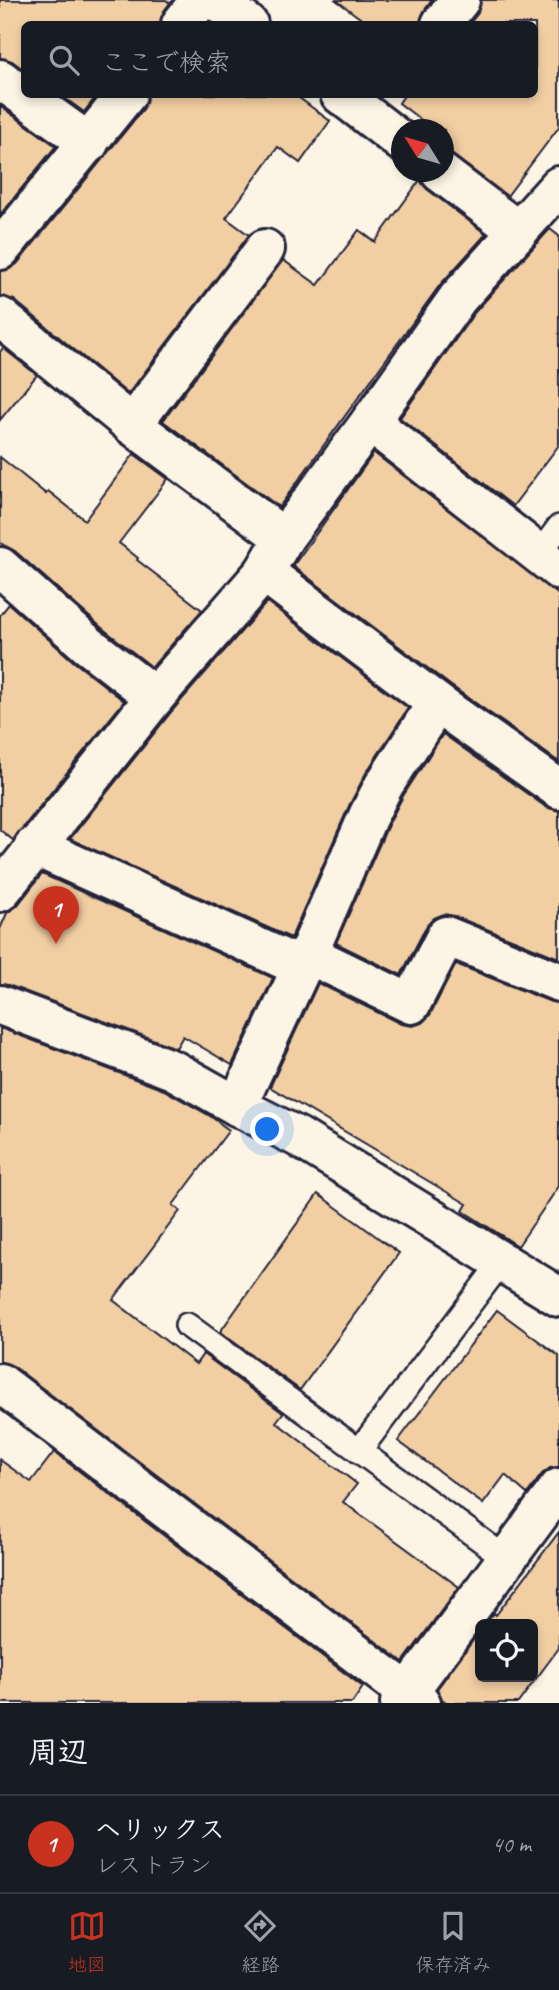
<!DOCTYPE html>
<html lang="ja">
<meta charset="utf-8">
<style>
:root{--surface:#171b24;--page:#242831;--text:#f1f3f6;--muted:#9ea1a6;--line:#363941;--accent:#c8321e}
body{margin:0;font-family:Caveat,"Klee One",sans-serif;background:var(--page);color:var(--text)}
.controls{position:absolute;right:21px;bottom:21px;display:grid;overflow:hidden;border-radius:10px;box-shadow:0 4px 10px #0003}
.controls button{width:63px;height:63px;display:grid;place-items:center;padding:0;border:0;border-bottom:2px solid var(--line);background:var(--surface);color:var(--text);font:35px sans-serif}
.compass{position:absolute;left:391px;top:119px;width:63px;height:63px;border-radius:50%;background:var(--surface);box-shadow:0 4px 10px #0003;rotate:307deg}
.you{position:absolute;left:268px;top:1130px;width:24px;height:24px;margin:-18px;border:5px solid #fff;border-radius:50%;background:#1a73e8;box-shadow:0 0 0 10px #1a73e833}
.badge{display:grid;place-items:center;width:46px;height:46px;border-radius:50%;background:var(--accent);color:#fff;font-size:23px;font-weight:700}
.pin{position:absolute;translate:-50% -58px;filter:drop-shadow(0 2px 4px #0008)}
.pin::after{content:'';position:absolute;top:37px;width:24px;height:21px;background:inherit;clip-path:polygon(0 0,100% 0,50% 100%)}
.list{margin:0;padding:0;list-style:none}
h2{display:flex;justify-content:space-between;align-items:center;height:91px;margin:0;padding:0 28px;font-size:30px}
h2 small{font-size:23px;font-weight:400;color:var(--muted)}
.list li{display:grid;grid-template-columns:46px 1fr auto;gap:21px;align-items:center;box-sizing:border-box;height:98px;padding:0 28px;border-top:2px solid var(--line)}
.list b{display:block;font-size:26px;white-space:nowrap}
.list p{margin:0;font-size:23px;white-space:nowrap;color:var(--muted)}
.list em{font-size:23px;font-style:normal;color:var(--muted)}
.icon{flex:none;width:38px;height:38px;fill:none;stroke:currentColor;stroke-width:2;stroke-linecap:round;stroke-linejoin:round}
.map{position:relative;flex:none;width:559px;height:1703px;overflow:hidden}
.search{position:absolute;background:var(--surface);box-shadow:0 4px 10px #0003;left:21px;right:21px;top:21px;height:77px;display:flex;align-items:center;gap:18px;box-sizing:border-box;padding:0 24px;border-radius:10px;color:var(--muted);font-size:26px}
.sheet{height:189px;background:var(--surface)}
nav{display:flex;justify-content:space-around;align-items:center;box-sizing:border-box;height:98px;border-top:2px solid var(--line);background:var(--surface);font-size:19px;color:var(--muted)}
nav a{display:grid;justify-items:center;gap:4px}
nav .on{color:var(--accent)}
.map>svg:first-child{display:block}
</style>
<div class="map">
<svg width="559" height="1703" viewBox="0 0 559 1703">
<rect width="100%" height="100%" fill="#fcf5e5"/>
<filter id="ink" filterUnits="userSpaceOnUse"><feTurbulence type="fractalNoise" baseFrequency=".0143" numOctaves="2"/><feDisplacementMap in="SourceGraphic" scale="14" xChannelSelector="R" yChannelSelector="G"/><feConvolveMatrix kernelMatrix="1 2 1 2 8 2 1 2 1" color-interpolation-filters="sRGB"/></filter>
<g filter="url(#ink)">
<g fill="#f2cfa3" stroke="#22223b" stroke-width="2">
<polygon points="0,0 166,0 170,3 164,11 160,24 24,24 24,70 12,61 0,58"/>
<polygon points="336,0 432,0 424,11 420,24 368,24"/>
<polygon points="481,0 559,0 559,127 507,196 453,155 444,151 448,140 444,137 444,130 434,130 399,103 405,94 535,94 535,24 469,24 478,13"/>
<polygon points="59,94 98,94 84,112"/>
<polygon points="148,94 294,94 330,121 300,163 278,147 226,218 249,235 128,394 14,300 0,296 0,271 8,270 17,264 144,108"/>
<polygon points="0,106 56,146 0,215"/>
<polygon points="420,180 427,189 486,234 440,285 279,507 163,421 283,260 318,285 359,230 375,242"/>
<polygon points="550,229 559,236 559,445 513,506 400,418 475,312"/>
<polygon points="3,348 37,375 0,420 0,352"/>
<polygon points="374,453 559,595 559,762 450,685 293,566"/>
<polygon points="134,454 168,479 119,543 138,558 137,560 202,610 152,667 102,628 15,551 0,543 0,457 46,494 48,491 85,520"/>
<polygon points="267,602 408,708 366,773 349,806 291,938 70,839 172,711"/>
<polygon points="9,604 73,661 124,701 13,840 0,830 0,615"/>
<polygon points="443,734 546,807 559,811 559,958 454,916 444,914 434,918 427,925 401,975 336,943 388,825 403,796"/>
<polygon points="42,874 273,978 232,1065 183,1036 176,1048 8,985 0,984 0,929 7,913 17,906"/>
<polygon points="456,964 551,1002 559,1003 559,1186 518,1246 463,1211 467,1204 270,1087 318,983 401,1024 413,1026 422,1023 430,1015"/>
<polygon points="0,1028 164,1090 210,1116 229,1130 173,1205 180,1211 113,1300 196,1364 203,1354 283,1413 276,1422 357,1484 343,1502 459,1587 403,1662 13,1366 0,1362"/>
<polygon points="318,1194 399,1253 300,1390 220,1332"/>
<polygon points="497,1310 559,1356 559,1467 550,1468 542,1474 527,1494 505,1475 483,1504 398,1441"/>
<polygon points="54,1452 363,1687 352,1703 0,1703 0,1460 31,1482"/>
<polygon points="559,1532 559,1648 518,1703 447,1703 442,1699 437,1689 480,1631 480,1677 533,1677 533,1624 485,1624 494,1613 496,1615"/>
</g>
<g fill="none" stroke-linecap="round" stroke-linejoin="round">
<g stroke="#22223b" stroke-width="28">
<g id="lane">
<polyline points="539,554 559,527"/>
<polyline points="187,1325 507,1559"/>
<polyline points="359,1451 502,1261"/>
</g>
</g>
<g stroke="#22223b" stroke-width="44">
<g id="street">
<polyline points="216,0 248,24"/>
<polyline points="181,24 200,0"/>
<polyline points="441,24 460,0"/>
<polyline points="0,79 89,143"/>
<polyline points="340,94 402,142"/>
<polyline points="440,172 518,231"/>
<polyline points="0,250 127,94"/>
<polyline points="0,317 132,425 284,538"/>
<polyline points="370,422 559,570"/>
<polyline points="132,425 265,249"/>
<polyline points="0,567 88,645 155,697"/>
<polyline points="264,572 437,703 559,789"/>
<polyline points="34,846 301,967"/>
<polyline points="0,892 155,697 264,572 284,538 370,422 458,298 559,186"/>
<polyline points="308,954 411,1004 446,936 559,982"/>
<polyline points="0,1005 173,1070 237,1106 298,1137 559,1297"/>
<polyline points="237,1106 308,954 368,816 384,785 437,703"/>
<polyline points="0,1383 421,1703"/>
<polyline points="400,1703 559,1488"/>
</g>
</g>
<use href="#lane" stroke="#fcf5e5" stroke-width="23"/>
<use href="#street" stroke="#fcf5e5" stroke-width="38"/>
</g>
</g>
</svg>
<div class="controls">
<button><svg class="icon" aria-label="locate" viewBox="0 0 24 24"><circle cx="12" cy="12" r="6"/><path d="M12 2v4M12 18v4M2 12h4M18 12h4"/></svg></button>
</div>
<svg class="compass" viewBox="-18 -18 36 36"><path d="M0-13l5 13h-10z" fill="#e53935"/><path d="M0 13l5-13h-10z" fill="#9ea1a6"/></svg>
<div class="you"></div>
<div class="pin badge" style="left:56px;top:944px">1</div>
<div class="search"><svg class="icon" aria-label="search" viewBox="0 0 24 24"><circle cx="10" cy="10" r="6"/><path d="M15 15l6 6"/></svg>ここで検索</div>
</div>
<section class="sheet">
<h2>周辺<small></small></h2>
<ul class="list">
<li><span class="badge">1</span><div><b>ヘリックス</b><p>レストラン</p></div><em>40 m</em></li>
</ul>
</section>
<nav>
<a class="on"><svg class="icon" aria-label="map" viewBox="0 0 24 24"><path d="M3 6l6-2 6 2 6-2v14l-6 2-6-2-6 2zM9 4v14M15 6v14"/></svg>地図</a>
<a><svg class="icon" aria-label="directions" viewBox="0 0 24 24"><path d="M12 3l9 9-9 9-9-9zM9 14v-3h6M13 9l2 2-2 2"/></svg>経路</a>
<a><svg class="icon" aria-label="saved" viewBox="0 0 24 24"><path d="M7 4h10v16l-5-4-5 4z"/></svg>保存済み</a>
</nav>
